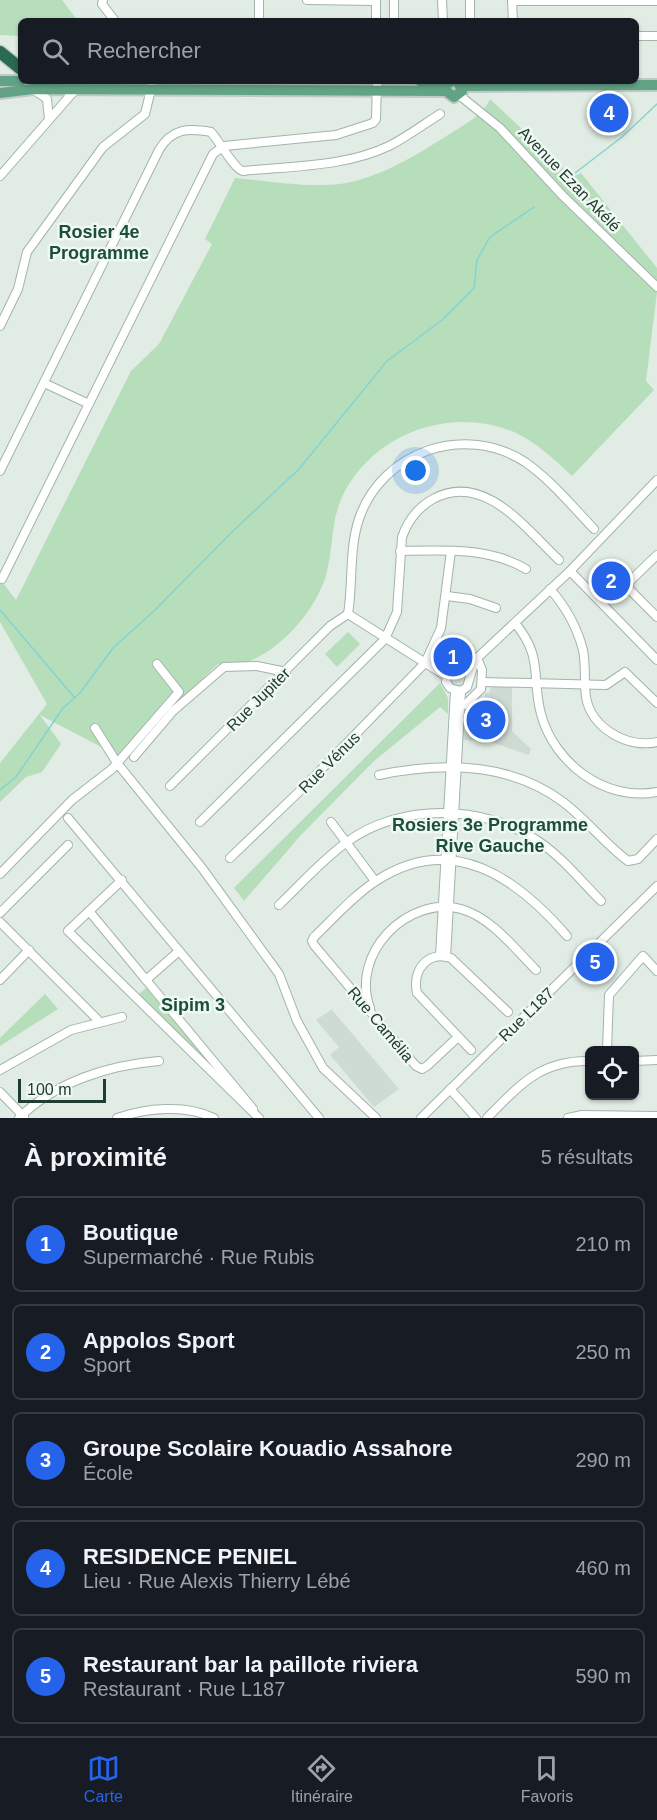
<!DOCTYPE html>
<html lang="fr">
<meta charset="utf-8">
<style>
:root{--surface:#171b24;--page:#242831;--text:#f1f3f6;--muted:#9ea1a6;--line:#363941;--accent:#2563eb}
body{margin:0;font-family:Arial,sans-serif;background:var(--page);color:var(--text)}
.controls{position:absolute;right:18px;bottom:18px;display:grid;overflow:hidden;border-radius:9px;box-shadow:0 2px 4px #0004}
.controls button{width:54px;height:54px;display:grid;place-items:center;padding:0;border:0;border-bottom:2px solid var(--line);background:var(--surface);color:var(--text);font:30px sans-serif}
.scale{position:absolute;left:18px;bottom:15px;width:88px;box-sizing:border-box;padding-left:6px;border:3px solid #203d2f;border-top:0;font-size:16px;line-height:21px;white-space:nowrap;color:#203d2f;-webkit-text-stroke:4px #f0f8f3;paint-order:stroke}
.you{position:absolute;left:416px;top:471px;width:21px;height:21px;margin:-15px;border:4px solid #fff;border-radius:50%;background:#1a73e8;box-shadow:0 0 0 9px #1a73e833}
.badge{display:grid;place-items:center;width:39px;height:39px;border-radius:50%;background:var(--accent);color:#fff;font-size:20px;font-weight:700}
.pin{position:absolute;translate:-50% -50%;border:3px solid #fff;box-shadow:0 2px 6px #0006}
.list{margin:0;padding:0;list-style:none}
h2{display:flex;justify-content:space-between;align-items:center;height:78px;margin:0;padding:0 24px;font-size:26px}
h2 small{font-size:20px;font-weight:400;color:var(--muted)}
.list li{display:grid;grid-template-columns:39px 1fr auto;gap:18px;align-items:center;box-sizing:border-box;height:96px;margin:0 12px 12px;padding:0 12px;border:2px solid var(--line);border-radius:9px}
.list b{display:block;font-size:22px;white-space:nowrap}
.list p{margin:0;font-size:20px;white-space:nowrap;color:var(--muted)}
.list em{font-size:20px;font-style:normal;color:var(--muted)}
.icon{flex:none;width:33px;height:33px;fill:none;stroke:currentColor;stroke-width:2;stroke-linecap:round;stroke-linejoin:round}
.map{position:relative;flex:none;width:657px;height:1118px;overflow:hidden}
.search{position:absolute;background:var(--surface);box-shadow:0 2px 4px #0004;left:18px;right:18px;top:18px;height:66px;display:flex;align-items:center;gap:15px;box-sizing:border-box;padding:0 21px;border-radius:9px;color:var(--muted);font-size:22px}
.sheet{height:618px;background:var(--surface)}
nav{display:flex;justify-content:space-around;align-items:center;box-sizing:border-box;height:84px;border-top:2px solid var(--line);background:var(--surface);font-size:16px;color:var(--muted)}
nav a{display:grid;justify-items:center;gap:3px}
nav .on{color:var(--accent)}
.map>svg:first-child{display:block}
</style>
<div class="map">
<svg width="657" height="1118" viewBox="0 0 657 1118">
<rect width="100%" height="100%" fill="#e0ece4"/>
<g fill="#cedbd3">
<polygon points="492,684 512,688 512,731 531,749 529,755 488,741 460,740 460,713 469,713 485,699 485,693 489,693"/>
<polygon points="334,1008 332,1010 399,1089 374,1107 330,1055 339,1047 316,1020"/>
</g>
<g fill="#b7debb">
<polygon points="0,0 62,0 78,21 21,21 21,36 0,35"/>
<path d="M490,99L573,177L581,173L657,268V292L646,381L654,390L572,476C554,459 536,442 514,432C451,406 377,432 345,491C330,518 334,547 326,575C316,611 278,654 241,664C234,666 225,664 218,664L153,726L126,760L40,715L61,744L42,772L26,777L0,802V763L47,704L0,622V579L16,600L131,371L159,344L212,244L205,239L235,178C272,181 324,191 359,180C390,171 418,154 445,137C461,126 482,117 490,99Z"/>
<polygon points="348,632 360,644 337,667 325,654"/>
<polygon points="440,683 448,698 448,714 440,707 373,762 301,835 244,901 234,888"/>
<polygon points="146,988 238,1096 137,996"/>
<polygon points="45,994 58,1009 0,1046 0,1038"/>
</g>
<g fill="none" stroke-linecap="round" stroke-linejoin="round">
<g stroke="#85d3d1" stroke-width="1.5">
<polyline points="562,183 622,137 657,104"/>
<polyline points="0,610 75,698"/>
<polyline points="0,790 16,777 63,708 80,693 113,648 154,611 233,531 299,469 387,361 442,320 474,288 477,260 490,237 534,207"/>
</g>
<g stroke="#a3b4aa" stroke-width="10">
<g id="minor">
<polyline points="103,0 102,4 115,21"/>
<polyline points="307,0 376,1"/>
<polyline points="376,0 376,21"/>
<polyline points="394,0 394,21"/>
<polyline points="442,0 443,21"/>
<polyline points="512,0 513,21"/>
<polyline points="512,1 657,1"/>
<polyline points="259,21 259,0"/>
<polyline points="470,21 470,0"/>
<polyline points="636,36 657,36"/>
<polyline points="34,90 47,99 49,119"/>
<polyline points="459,95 500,128 563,196 657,287"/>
<polyline points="0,176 75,90"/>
<polyline points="0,326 18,289 27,252 103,147 145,114 153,81"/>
<polyline points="44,383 89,404"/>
<path d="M0,471L159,150C172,128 188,128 211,132C219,141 235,170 243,171C291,166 345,167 389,146C407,137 424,124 440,114"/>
<path d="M400,551C442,550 489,547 526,569"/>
<polyline points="657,555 628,583 630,590 657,617"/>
<polyline points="570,571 657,660"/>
<polyline points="2,579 213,154 224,146 336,135 373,123 376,119 377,81"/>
<path d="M550,589C566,607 577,627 583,650C586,666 584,682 586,697C591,728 628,749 657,742"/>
<polyline points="447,596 470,599 496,608"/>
<path d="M348,614C353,584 349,548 359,519C382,451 465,423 525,462C551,480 572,506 594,529"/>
<polyline points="348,614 446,676"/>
<path d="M515,623C544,658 531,677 541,714C554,763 605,802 657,792"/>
<polyline points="475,660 467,687 461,691 450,688 446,682 448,671 453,668 463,668 475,660 570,571 657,480"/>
<polyline points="483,682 606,685 625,672 657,703"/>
<polyline points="455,707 465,705 481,689 482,670 477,658"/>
<polyline points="95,728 117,763 202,868 279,974 297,1021 323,1068 376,1118"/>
<polyline points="134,757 173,711 224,667 257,666 286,672"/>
<path d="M379,775C442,762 510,762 563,802C587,820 605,844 628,861L638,859L657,839"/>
<polyline points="170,786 330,626 348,614"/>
<polyline points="68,818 319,1118"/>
<path d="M200,822L385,639L397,612L402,537C408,520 417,508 433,499C484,471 526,529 559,560"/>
<polyline points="331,822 375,881"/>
<polyline points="230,858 306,785 425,663 441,628 451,551"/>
<polyline points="0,874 72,800 112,769 179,692 157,664"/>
<polyline points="122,880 68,931 259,1118"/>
<path d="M279,905C301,884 322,860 347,842C400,803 483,804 538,841C562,857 581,881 601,901"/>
<polyline points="89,911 253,1109"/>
<polyline points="0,913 68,845"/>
<polyline points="0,922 99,1021"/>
<polyline points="440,956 455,691"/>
<polyline points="446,957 461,691"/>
<polyline points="0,980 29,950"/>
<polyline points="146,980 179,951"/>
<path d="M370,1008C350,954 407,895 461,909C492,918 514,948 536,970"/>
<path d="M458,1037L427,1066L422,1069L416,1066L314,945L312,941L314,937C334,918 353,896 376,881C452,831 517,878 567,936"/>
<path d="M471,1050L417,993C412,971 427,950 451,958L508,1012"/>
<polyline points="607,1050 609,995 643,956 657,971"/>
<polyline points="634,1061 657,1060"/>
<polyline points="0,1070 71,1030 122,1017"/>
<polyline points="450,1089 476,1118"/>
<polyline points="0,1092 24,1117"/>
<path d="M19,1118C55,1082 109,1065 159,1061"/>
<path d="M117,1118C146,1108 185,1104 214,1118"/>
<polyline points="421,1118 657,886"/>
<path d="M487,1118C520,1085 540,1060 590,1061"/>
<polyline points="568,1118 582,1115 657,1116"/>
</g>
</g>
<g stroke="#c1c9c5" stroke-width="14">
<g id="major">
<polyline points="0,81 21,81"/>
<polyline points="420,81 450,82"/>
<polyline points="451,81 446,85 446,91 454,97 462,91 458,82"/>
<polyline points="462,86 657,85"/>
<polyline points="0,93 33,89 446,91"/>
</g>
</g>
<g stroke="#c1c9c5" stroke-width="15">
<polyline id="highway" points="0,52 21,69"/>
</g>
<use href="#minor" stroke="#fff" stroke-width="8"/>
<use href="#major" stroke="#62a386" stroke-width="10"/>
<use href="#highway" stroke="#2a6a51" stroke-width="12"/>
</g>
<g text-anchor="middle" stroke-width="5" stroke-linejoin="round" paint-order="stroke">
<g font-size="16" fill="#203d2f" stroke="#f0f8f3">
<text transform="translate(570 179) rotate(46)" y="6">Avenue Ezan Akélé</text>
<text transform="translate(258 699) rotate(-45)" y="6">Rue Jupiter</text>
<text transform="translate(329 762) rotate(-45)" y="6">Rue Vénus</text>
<text transform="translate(526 1014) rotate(-44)" y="6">Rue L187</text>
<text transform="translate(381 1024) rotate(50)" y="6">Rue Camélia</text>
</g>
<g font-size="18" font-weight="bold" fill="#1b4f39" stroke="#f0f8f3">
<text x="99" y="238">Rosier 4e<tspan x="99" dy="21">Programme</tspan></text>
<text x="490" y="831">Rosiers 3e Programme<tspan x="490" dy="21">Rive Gauche</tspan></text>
<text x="193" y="1011">Sipim 3</text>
</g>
</g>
</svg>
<div class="controls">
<button><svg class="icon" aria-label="locate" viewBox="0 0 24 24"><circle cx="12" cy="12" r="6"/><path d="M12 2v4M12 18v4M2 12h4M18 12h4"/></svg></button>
</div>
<div class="scale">100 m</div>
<div class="you"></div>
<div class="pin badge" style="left:453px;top:657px">1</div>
<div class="pin badge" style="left:611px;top:581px">2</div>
<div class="pin badge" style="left:486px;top:720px">3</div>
<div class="pin badge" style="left:609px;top:113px">4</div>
<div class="pin badge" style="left:595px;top:962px">5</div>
<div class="search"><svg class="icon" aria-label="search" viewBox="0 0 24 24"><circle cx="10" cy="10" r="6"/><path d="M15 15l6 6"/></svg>Rechercher</div>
</div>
<section class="sheet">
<h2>À proximité<small>5 résultats</small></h2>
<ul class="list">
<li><span class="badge">1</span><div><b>Boutique</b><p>Supermarché · Rue Rubis</p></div><em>210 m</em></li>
<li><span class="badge">2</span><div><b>Appolos Sport</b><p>Sport</p></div><em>250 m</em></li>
<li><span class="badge">3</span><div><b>Groupe Scolaire Kouadio Assahore</b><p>École</p></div><em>290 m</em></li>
<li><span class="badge">4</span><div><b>RESIDENCE PENIEL</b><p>Lieu · Rue Alexis Thierry Lébé</p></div><em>460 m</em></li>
<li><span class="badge">5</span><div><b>Restaurant bar la paillote riviera</b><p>Restaurant · Rue L187</p></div><em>590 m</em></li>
</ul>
</section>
<nav>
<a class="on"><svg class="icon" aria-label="map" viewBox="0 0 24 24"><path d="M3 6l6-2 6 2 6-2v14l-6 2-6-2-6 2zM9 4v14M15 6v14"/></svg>Carte</a>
<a><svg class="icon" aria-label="directions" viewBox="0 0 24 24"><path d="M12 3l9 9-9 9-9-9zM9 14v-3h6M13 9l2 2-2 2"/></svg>Itinéraire</a>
<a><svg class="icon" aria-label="saved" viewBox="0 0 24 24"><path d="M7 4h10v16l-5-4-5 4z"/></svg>Favoris</a>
</nav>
